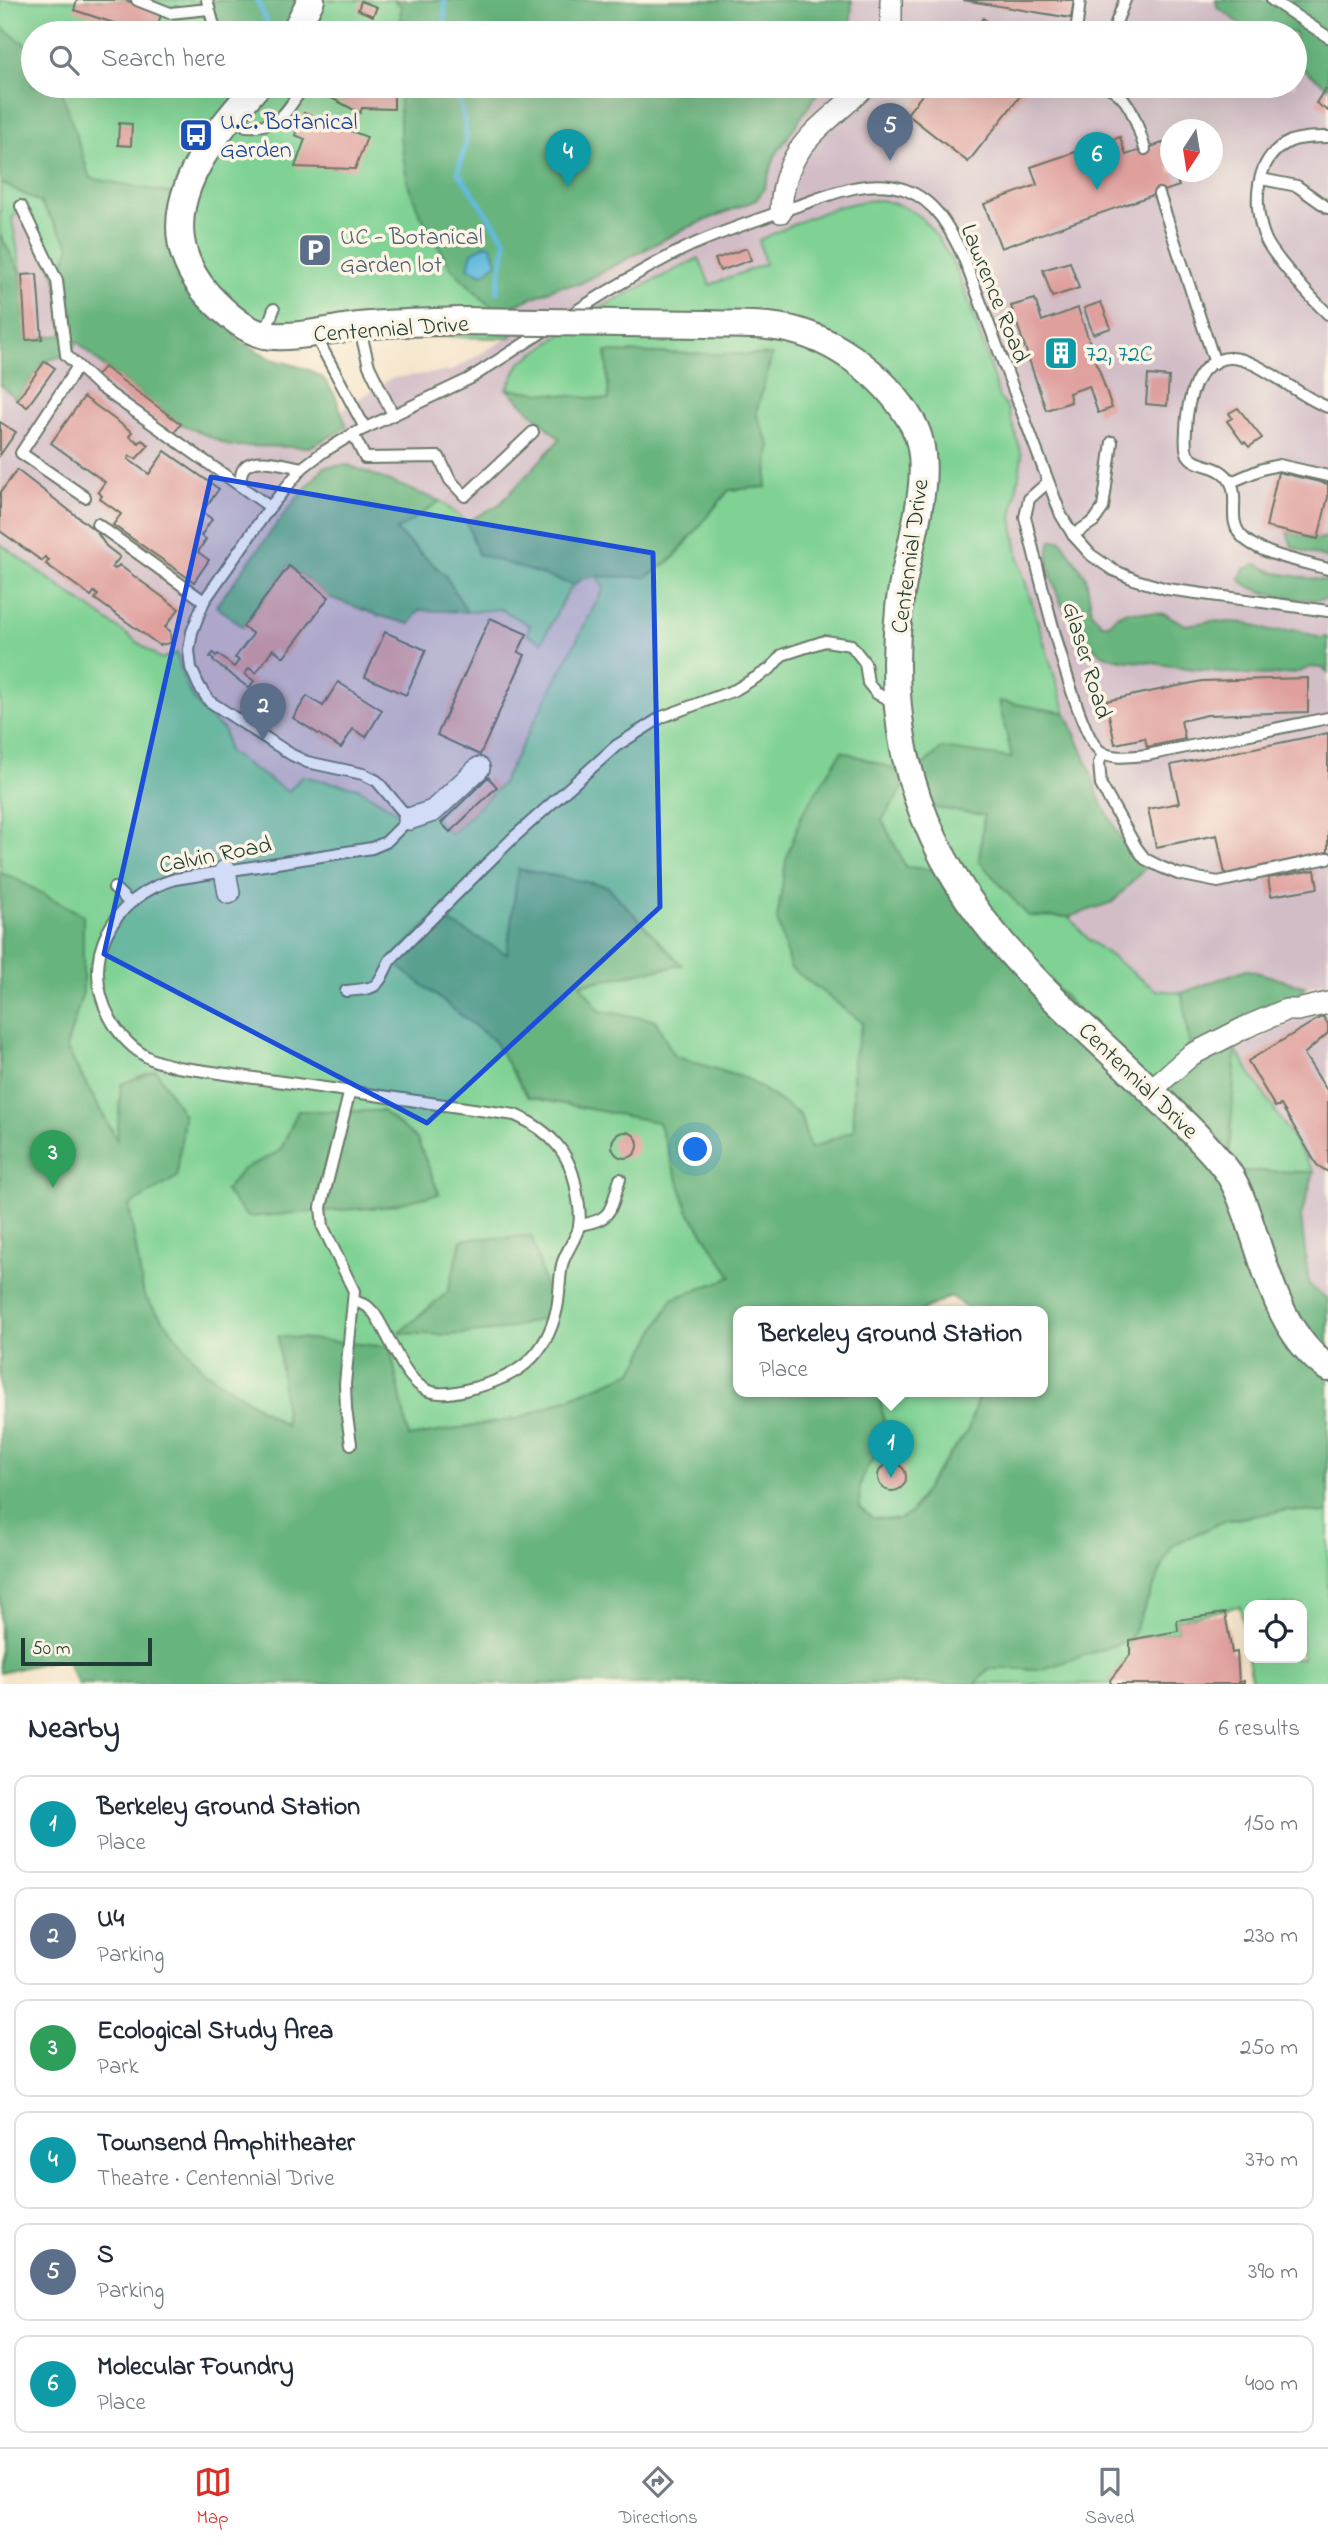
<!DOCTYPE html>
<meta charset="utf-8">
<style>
:root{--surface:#fff;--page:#f6f6f7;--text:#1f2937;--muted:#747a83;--line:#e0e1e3;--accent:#d93025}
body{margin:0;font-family:"Indie Flower",sans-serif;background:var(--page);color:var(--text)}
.controls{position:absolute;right:21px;bottom:21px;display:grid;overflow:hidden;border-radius:14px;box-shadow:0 7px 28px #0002}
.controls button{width:63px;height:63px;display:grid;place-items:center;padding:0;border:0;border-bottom:2px solid var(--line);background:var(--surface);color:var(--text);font:35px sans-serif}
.compass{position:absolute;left:1160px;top:119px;width:63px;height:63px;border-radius:50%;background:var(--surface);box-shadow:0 7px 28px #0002;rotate:192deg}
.scale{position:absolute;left:21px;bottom:18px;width:131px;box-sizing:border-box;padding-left:7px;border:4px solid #1f3d34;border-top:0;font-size:19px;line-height:24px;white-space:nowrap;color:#1f3d34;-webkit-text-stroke:5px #fcf5e5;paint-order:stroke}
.you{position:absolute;left:696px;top:1150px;width:24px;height:24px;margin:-18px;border:5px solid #fff;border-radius:50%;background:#1a73e8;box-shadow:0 0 0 10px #1a73e833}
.badge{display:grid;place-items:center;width:46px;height:46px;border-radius:50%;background:var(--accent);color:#fff;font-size:23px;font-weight:700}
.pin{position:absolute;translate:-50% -58px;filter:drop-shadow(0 2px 4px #0008)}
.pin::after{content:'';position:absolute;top:37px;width:24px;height:21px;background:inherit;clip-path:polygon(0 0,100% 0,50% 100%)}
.popup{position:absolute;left:733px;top:1306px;width:315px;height:91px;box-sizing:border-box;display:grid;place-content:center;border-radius:14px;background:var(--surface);filter:drop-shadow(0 2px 5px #0005);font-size:23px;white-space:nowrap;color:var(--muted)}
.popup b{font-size:26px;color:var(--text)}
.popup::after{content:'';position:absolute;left:50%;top:100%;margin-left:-14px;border:14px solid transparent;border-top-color:var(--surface)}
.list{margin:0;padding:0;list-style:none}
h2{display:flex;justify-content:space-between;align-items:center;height:91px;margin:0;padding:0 28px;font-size:30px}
h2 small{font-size:23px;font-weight:400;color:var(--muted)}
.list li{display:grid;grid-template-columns:46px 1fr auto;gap:21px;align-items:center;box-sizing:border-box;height:98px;margin:0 14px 14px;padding:0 14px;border:2px solid var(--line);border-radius:14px}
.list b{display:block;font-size:26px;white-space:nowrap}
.list p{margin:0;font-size:23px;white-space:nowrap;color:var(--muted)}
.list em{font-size:23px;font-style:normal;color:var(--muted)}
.icon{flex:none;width:38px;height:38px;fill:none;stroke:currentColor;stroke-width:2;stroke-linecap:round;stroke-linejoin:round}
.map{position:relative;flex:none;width:1328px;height:1684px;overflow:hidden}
.search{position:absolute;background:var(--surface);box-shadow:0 7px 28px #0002;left:21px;right:21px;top:21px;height:77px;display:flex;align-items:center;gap:18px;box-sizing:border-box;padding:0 24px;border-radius:38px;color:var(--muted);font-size:26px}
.sheet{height:763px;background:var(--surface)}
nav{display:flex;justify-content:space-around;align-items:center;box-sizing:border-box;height:98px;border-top:2px solid var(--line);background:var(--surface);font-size:19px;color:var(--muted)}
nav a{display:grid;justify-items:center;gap:4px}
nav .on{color:var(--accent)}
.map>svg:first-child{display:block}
</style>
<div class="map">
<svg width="1328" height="1684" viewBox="0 0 1328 1684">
<rect width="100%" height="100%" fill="#fcf5e5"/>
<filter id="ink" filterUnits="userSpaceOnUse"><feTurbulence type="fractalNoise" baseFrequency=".0143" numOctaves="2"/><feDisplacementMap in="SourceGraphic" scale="14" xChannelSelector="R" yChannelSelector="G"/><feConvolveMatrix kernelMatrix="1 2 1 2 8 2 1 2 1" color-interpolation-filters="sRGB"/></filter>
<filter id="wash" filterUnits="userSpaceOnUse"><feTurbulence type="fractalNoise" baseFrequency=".00686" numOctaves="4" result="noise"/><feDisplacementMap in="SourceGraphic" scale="28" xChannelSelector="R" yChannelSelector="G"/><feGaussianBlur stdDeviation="1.57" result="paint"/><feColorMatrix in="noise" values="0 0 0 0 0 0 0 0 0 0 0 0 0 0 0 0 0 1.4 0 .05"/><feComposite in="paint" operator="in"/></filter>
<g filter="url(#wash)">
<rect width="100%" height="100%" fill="#f5e4ca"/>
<g fill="#d2bdc7" fill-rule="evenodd">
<polygon points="852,0 1216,0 1217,8 1253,33 850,33"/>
<path d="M1295,63L1328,87V997L1325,982L1306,987L1246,969L1067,1106L0,873V72L229,348L339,412L391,378L451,371L511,336L510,307L559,286L579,284L684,229L756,200L764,189L775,156L822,86H1295ZM1170,130H1212V172H1170Z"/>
<polygon points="1321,1013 1328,1014 1328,1299 1309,1285 1300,1217 1314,1172 1236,1050 1299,1019"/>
</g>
<g fill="#7fd294" stroke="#4f8864" stroke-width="2" fill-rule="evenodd">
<polygon points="0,0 852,0 850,33 33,33 33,86 822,86 775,156 764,189 756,200 684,229 579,284 559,286 510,307 512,336 508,338 294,334 255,318 85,189 0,72"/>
<polygon points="0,182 40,202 70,246 57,281 20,207 12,219 22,275 0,235"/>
<path d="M881,200C893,203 905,206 916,214C960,247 982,345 999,397L1008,409L1022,456L1012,519L1020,565L1066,713L1000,704L1013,758L984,815L1028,915L1069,917L1088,939L1156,990L1182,993L1191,1055L1150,1091L906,867L881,820L911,775L842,751L790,967L863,1022L853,1060L854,1130L810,1149L800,1115L747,1079L674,1056L655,1020L600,1011L579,985L681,965L507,954L391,960L493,1040L528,1097L658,1122L688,1210L732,1277L672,1299L633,1372L520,1418L409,1437L279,1337L287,1426L204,1371L169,1328L0,1472V544L161,659L177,653C184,689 195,708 224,730L228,752L288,792L302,776L358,788L409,819L433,811L438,822L451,834L501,785L604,588L597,576L646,577L673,559L729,490L766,486L770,446L756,413L771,355L606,353L609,401L507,389L520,363L605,305L699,258L710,285L765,264L759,240C798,223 837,201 881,200ZM67,1049L118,1142L84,1169ZM298,1111H382L417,1139L439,1193L384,1207L225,1191L242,1170L280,1151ZM462,1239L450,1335L400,1332L448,1292Z"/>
<polygon points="440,501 467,522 478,554 574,585 567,593 542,642 527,634 530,625 500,609 467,612 445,575 395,530"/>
<polygon points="1236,1050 1314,1172 1228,1171"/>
<path d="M879,1392H980L967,1432L934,1475L911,1513L899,1520L871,1518L859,1508C856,1477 868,1464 887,1442Z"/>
<path d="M1287,1510L1328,1513V1684H1252L1240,1606L1177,1620L1178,1631L1130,1640V1655L1110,1680L1111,1684H976L988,1669H1043L1130,1640L1172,1545L1224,1521ZM1249,1605H1302V1658H1249Z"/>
</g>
<g fill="#67b47e" stroke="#437859" stroke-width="2" fill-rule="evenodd">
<polygon points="207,0 311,0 294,33 215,33"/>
<polygon points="393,0 852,0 850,33 400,33 401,6"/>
<polygon points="1216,0 1328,0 1328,87 1295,63 1295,33 1253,33 1217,7"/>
<polygon points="0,26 33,50 33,86 60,86 90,178 184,196 182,240 229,314 237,339 272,359 307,369 323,378 335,395 347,427 310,447 230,446 181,424 104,367 78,342 66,355 45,361 17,400 0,384 0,235 22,275 26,339 64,335 57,281 70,246 40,202 0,182"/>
<polygon points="400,86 822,86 775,156 764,189 756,200 684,229 579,284 559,286 497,313 451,268 419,212 408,184 400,138"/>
<polygon points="606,352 772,355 756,413 770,446 766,487 729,490 672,559 646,577 597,576 582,579 574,585 478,554 467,522 500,504 560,439 507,389 609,400"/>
<polygon points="348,465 440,501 396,531 445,575 467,612 419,610 410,624 380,616 329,597 289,566 243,627 216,606 287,510 324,467"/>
<polygon points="1287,532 1318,539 1328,537 1328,559 1292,547"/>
<path d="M1051,540H1061L1086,577L1092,612L1102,624H1109L1116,616L1127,611L1165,614L1186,625L1212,621L1247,623L1270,631L1298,630L1320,638L1328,637V673L1323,668L1310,667C1284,685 1180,667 1146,662C1134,661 1120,661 1109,657C1075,645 1039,573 1051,540Z"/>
<path d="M1257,564L1276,573L1328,581V599C1302,601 1259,597 1239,579L1244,569Z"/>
<path d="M999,701L1066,713L1090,769L1099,798L1126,848L1146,867L1113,902L1069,917L1028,916L979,861L984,815L921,806L911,776L882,820L906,867L950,871L1150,1090L1191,1055L1182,993L1246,969L1306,987L1286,1010L1194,1054L1236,1050L1228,1171L1314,1172L1301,1217L1309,1285L1328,1299V1513L1287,1510L1224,1521L1172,1545L1130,1640L1043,1669H988L976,1684H78L65,1658L0,1673V873L12,877L83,915V992L66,1048L117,1140L121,1084L156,1070L184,1116L177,1177L129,1206L144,1296L204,1371L286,1426L278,1336L390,1347L409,1437L520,1418L633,1372L672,1299L732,1277L688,1210L658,1122L528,1097L493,1040L390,960L437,915L507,954L518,869L607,886L682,965L580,984L600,1011L655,1020L674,1056L747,1079L800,1115L810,1149L854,1130L853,1060L863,1023L790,967L777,919L786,860L801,816L842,751L911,775L942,748L1012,758ZM951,1296L971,1312H1043V1392H980L967,1432L934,1476L911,1513L899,1520L872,1518L860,1508C856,1477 868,1464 887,1442L879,1392H739V1312H919Z"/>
<polygon points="298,1111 382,1111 417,1139 439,1194 384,1207 247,1217 225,1191 242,1170 280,1151"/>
<polygon points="532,1236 553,1316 502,1330 450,1335 399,1333 448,1292 462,1239"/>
</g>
<polygon fill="#62bbdf" stroke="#407c8a" stroke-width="2" points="487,244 492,247 497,263 483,274 468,268 472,252"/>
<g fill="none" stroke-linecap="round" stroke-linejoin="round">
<g stroke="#62bbdf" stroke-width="5">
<polyline points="257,0 272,33"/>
<polyline points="443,0 445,4 444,33"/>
<polyline points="456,86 465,124 466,142 458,172 506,241 497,292"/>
</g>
</g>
<g id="blocks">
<g fill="#df9f9d">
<polygon points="77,0 125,0 162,12 155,33 144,33 74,10"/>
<polygon points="963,0 1074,0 1071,18"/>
<polygon points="361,1 377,7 373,16 358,10"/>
<polygon points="983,18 1002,33 971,33"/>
<polygon points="321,86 394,86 394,109 362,108 360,113 318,91"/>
<polygon points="929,86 1028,86 968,162 907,114"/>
<polygon points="1325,89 1328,91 1328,111 1316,103"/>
<polygon points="304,113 367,137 355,169 295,167 305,139 295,135"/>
<polygon points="119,123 132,124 131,146 118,145"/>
<polygon points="1120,137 1126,155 1163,143 1170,163 1170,172 1174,172 1179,186 1001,248 984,204 1037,185 1031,167"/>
<polygon points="747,248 751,260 720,271 715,259"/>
<polygon points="1070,262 1079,288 1052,297 1043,270"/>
<polygon points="37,274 42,339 26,340 22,275"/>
<polygon points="1035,299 1042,321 1078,308 1112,408 1098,413 1089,386 1069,393 1071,402 1046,410 1011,306"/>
<polygon points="1101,302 1111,328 1093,334 1084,308"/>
<polygon points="45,361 55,368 27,407 17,400"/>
<polygon points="104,367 181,424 174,433 96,377"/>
<polygon points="1148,375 1169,377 1167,406 1146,404"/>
<polygon points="84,397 132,432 129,436 139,443 142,440 149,445 136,459 130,456 128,459 149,474 165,451 219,489 202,512 212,519 201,536 206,539 198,552 209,560 194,582 113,525 121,514 100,499 102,496 98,492 105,482 51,443"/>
<polygon points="1238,408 1262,438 1249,447 1245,442 1243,443 1227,421 1232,418 1229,413"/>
<polygon points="0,422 16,432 0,455"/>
<polygon points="17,470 96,531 106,546 120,557 112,567 115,569 119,565 179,609 165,627 170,631 171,643 159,645 95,599 98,595 94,592 91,596 46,564 49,560 45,557 42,561 0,531 0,493"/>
<polygon points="1278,472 1328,484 1328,497 1318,539 1266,527"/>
<polygon points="289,566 329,597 284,657 273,649 256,673 249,668 245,674 254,681 249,688 213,661 214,659 210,657 213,653 216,656 218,654 234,667 239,660 235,658 253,634 243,627"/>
<polygon points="490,618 527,634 518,652 525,655 480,755 437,735"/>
<polygon points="385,632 426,650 406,695 365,677"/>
<polygon points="1308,678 1308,712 1207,715 1181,721 1185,739 1147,747 1145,738 1115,744 1106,701 1202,681"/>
<polygon points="338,682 382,710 366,737 353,729 341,748 293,718 307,696 323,706"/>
<polygon points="1328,733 1328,852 1225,874 1217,835 1156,847 1148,809 1179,803 1171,765"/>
<polygon points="488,777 497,787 450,832 441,823"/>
<polygon points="1315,870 1318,888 1271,896 1268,878"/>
<polygon points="1323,1016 1328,1024 1328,1033 1304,1054 1328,1092 1328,1172 1317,1165 1281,1105 1275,1107 1248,1061"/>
<circle cx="625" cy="1145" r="13"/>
<circle cx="892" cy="1477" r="14"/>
<polygon points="1225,1613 1232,1653 1237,1652 1239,1682 1244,1681 1244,1684 1111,1684 1110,1680 1130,1655 1130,1640 1178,1631 1177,1620"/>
</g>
</g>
</g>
<g filter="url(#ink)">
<use href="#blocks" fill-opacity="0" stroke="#6a7768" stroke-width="2"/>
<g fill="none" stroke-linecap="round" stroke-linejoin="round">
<g stroke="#6a7768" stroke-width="14">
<g id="service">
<polyline points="137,0 170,13 209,9"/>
<polyline points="207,0 216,33"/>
<polyline points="1272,0 1328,37"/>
<polyline points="1076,33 1080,0"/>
<polyline points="1112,33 1125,0"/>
<path d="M1106,86C1131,96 1137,125 1145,149"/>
<path d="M233,114L246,126C282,128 285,112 304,86"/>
<path d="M1328,137C1316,137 1302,137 1291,141C1253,157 1252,208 1266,240C1274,257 1313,300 1328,314"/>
<polyline points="1261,179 1297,186 1328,208"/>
<polyline points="1159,194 1215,363"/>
<polyline points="21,206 57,281 66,355 99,386 270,507"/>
<path d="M567,317C607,291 649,265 692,245C726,230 762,218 797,206C832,194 869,177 906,190C936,201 950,229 963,256L1061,515L1073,535L1091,555L1113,570L1136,580L1167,589L1328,611"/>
<polyline points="359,326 369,366 393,415"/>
<polyline points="264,335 274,309"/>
<polyline points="315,335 365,428"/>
<polyline points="78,366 21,453 85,497"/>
<path d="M1328,407C1299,398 1257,356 1229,358C1195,360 1187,403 1186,429C1186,437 1184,447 1188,455C1197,469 1221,462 1231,483C1239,499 1228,519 1240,534C1255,554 1304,562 1328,569"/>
<polyline points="353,434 365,458 439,457 450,480 465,496 533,432"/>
<polyline points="1231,482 1262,469 1279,465 1328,476"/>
<path d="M1047,483L1029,499L1025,517C1035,556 1075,732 1100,751C1112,760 1133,756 1147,755L1328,718"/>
<path d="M242,487C233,448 282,464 302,468"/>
<polyline points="97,524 204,601"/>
<polyline points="1073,535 1094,521 1103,508 1112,442"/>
<polyline points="1103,753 1099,763 1101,785 1136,847 1145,859 1161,867 1178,874 1218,882 1328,858"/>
<polyline points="114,888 129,902"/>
<path d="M346,991C379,988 376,989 390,960L514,837L616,746L662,717L735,690L770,669L782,655L825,641L851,645L865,663L868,683L876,693L897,704"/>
<polyline points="350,1090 321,1207 323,1227 354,1291 345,1384 346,1409 351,1444"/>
<path d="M579,1225C614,1220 610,1209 620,1179"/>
<path d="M355,1301L367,1306L374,1313C389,1334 401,1374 423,1388C436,1397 455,1393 469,1389C516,1378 546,1358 557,1308C560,1294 559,1279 562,1265C565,1252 576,1240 579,1226C581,1216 579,1204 577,1194C572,1154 551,1131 515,1115L177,1067C169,1064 159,1063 151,1059C133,1050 119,1035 110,1018C78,958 113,897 175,879L372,848L386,842L409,819L377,781L363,774L307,762L292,755L209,701L199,686L191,668L189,650L192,632L204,601L270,507L302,468L323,452L353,434L469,379L550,327"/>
</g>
</g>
<g stroke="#6a7768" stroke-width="24">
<g id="minor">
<polyline points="891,0 891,33"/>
<path d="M781,212C783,144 823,128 865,86"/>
<polyline points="409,819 433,811 479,768"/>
<polyline points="225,871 229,893"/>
<polyline points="1150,1091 1191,1055 1246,1027 1286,1010 1298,1010 1328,1003"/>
</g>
</g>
<g stroke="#6a7768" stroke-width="30">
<g id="tertiary">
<polyline points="294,33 311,0"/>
<path d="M257,86C205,144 143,220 208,295C222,310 243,330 264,335C291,340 331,329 359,326C392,322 427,323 460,321"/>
<path d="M707,324C727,325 748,324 768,326C827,331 884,373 913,424C940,473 903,557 899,609C894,655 895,703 904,749C937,905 1038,982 1146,1086C1173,1113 1202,1138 1225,1168C1236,1183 1242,1200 1248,1217C1267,1270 1279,1333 1328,1368"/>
</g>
</g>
<use href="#service" stroke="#fff" stroke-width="10"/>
<use href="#minor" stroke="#fff" stroke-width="21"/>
<use href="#tertiary" stroke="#fff" stroke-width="26"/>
<g stroke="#6a7768" stroke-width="30" stroke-linecap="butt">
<polyline id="tertiary-bridge" points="460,321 707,324"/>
</g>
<use href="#tertiary-bridge" stroke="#fff" stroke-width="26"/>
</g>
</g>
<path fill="#1d4ed8" fill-opacity="0.2" stroke="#1d4ed8" stroke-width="5" stroke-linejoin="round" d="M211,477L653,553L660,907L427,1123L104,954Z"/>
<defs>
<g id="bus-square" transform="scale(1.75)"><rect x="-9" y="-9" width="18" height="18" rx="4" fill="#1a4fb4" stroke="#fcf5e5"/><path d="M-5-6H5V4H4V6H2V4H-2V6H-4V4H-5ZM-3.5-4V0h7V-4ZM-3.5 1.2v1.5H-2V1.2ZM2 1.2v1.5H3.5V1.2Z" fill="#fff"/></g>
<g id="parking-square" transform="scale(1.75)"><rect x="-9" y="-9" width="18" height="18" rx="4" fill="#5c6f8a" stroke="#fcf5e5"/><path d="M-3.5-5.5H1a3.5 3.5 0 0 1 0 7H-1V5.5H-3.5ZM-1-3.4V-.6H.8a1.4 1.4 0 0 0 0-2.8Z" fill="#fff"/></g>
<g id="building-square" transform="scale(1.75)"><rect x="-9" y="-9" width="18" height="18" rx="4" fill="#0f9aa8" stroke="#fcf5e5"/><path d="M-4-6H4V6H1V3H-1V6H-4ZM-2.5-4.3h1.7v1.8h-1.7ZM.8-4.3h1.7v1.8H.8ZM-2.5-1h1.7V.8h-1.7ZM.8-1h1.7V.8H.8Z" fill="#fff"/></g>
</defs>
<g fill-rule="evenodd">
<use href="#bus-square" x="196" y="135"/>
<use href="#parking-square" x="315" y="250"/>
<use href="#building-square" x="1061" y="353"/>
</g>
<g text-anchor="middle" stroke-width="7" stroke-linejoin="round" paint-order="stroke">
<g font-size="24" fill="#164399" stroke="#fcf5e5" text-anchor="start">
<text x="220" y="129">U.C. Botanical<tspan x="220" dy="28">Garden</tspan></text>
</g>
<g font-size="24" fill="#4e5e75" stroke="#fcf5e5" text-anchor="start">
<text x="340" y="244">UC - Botanical<tspan x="340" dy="28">Garden lot</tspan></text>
</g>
<g font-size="24" fill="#1f3d34" stroke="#fcf5e5">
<text transform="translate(996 293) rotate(68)" y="8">Lawrence Road</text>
<text transform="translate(391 328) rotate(-4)" y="8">Centennial Drive</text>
<text transform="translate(909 556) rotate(-82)" y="8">Centennial Drive</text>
<text transform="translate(1088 660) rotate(73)" y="8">Glaser Road</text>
<text transform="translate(215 854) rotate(-11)" y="8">Calvin Road</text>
<text transform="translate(1139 1080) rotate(44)" y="8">Centennial Drive</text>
</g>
<g font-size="24" fill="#0d838f" stroke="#fcf5e5" text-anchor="start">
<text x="1086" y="361">72, 72C</text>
</g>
</g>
</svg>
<div class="controls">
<button><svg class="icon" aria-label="locate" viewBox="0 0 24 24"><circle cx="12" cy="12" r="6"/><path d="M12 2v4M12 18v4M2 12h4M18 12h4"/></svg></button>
</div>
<svg class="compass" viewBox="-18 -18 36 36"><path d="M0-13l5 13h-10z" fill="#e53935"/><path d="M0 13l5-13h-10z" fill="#747a83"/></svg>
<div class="scale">50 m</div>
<div class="you"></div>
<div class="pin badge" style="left:891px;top:1478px;background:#0f9aa8">1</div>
<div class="popup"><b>Berkeley Ground Station</b>Place</div>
<div class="pin badge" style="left:263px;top:741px;background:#5c6f8a">2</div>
<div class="pin badge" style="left:53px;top:1188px;background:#2e9e5b">3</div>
<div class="pin badge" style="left:568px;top:187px;background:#0f9aa8">4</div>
<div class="pin badge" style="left:890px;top:161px;background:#5c6f8a">5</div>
<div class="pin badge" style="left:1097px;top:190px;background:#0f9aa8">6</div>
<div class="search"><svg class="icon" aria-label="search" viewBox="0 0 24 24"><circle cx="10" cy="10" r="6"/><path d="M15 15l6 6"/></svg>Search here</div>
</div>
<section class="sheet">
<h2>Nearby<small>6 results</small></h2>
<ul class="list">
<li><span class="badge" style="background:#0f9aa8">1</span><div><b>Berkeley Ground Station</b><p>Place</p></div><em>150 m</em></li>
<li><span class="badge" style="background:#5c6f8a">2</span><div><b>U4</b><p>Parking</p></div><em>230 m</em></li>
<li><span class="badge" style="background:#2e9e5b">3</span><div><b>Ecological Study Area</b><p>Park</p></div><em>250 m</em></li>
<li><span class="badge" style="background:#0f9aa8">4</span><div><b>Townsend Amphitheater</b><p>Theatre · Centennial Drive</p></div><em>370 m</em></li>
<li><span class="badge" style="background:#5c6f8a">5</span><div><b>S</b><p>Parking</p></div><em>390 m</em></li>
<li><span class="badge" style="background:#0f9aa8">6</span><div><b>Molecular Foundry</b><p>Place</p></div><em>400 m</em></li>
</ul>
</section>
<nav>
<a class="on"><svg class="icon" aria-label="map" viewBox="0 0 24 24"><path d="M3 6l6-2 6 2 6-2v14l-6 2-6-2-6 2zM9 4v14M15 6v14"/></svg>Map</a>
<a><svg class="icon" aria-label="directions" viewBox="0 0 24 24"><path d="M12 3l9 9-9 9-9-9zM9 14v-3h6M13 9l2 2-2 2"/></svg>Directions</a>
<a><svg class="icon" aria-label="saved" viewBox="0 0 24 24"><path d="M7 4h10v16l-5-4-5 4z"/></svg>Saved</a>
</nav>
